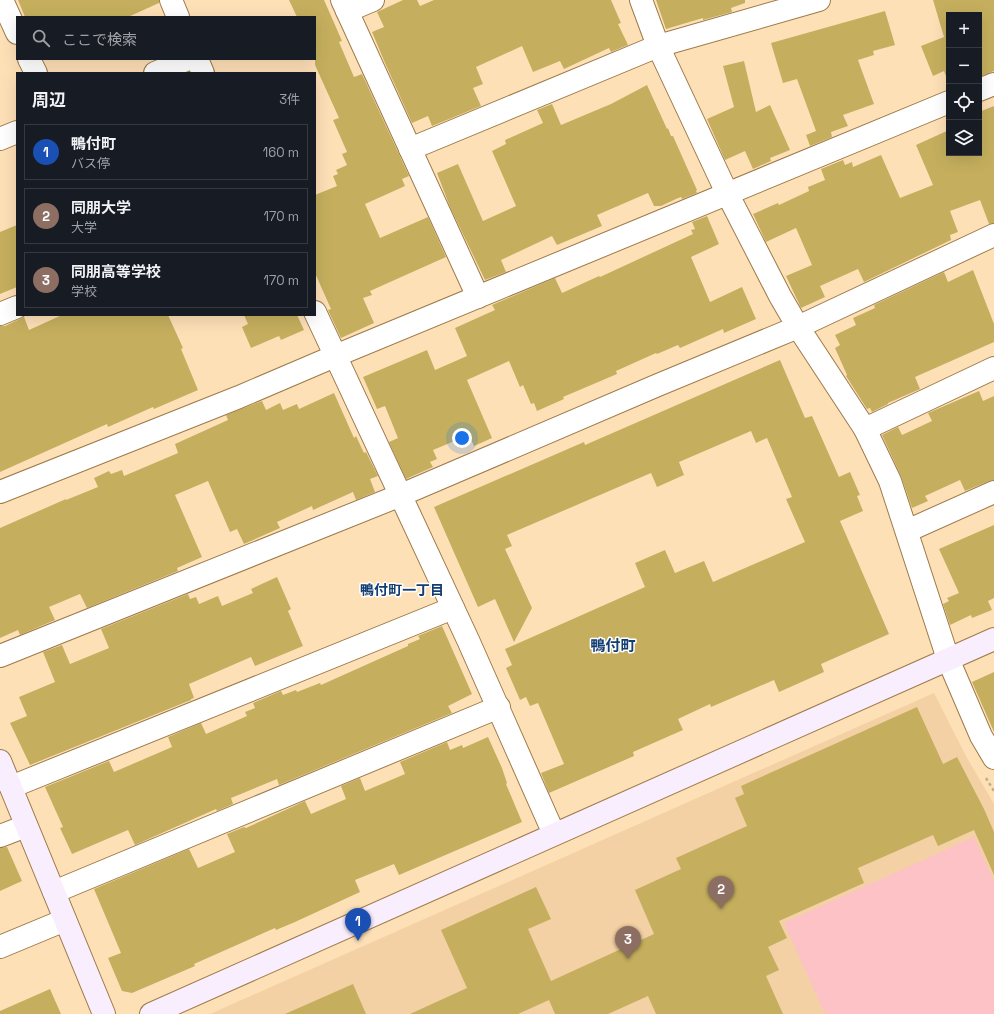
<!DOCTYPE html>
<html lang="ja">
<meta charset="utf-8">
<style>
:root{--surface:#171b24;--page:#242831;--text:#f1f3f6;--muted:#9ea1a6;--line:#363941;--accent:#2367b8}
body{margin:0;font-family:"Space Grotesk","Noto Sans JP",sans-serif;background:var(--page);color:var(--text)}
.controls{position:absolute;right:12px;top:12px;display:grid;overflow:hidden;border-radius:0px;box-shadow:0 4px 16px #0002}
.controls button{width:36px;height:36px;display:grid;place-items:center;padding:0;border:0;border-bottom:1px solid var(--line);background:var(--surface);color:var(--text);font:20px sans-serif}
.you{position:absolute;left:462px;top:438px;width:14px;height:14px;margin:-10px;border:3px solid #fff;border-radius:50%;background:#1a73e8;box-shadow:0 0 0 6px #1a73e833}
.badge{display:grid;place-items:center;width:26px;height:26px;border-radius:50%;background:var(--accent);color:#fff;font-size:13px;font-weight:700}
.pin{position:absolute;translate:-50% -33px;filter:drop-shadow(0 1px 2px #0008)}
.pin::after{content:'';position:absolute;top:21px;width:14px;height:12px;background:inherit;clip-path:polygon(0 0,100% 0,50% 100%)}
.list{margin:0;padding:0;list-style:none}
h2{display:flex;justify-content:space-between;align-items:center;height:52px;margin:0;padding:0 16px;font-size:17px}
h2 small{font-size:13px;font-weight:400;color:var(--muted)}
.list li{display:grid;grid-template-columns:26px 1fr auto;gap:12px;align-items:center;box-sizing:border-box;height:56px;margin:0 8px 8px;padding:0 8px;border:1px solid var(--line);border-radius:0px}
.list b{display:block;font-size:15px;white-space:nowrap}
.list p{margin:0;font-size:13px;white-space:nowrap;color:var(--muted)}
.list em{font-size:13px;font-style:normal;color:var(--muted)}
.icon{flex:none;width:22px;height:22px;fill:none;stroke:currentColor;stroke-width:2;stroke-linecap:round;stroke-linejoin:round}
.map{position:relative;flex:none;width:994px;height:1014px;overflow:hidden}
.search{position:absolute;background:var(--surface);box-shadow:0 4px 16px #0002;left:16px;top:16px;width:300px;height:44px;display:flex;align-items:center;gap:10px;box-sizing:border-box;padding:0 14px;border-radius:0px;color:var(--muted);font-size:15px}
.panel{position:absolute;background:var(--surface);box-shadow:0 4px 16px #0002;left:16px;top:72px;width:300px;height:244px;border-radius:0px}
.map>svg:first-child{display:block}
</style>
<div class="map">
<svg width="994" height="1014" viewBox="0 0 994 1014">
<rect width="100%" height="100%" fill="#fee0b7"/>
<polygon fill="#f3d1a4" points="934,693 966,756 994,804 994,1014 210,1014"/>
<polygon fill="#fcc2c5" points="974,837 994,881 994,1014 825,1014 784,923"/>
<g fill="#c5af5e">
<polygon points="18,0 159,0 159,3 128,17 25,17"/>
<polygon points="289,0 324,0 342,41 339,42 354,77 362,74 409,176 402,179 405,186 365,204 380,238 428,217 446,257 370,291 372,295 363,298 374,323 341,338 328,310 331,309 315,273 315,195 337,186 333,176 338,174 336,170 347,165 342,154 347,152 333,120 339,118 315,65 315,17 297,17"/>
<polygon points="403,0 417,0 420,6 434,0 611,0 621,23 618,24 628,45 611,52 609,48 564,69 560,61 533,72 522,46 476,67 483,84 473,88 481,106 432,126 428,116 412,123 385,63 372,32 384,27 377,12"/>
<polygon points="656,0 745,0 745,3 731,8 732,12 703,20 703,18 666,29"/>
<polygon points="933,0 994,0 994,71 979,77 979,15 949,15 949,84 944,71 933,76 921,46 944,37"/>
<polygon points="885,11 895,45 873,51 874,55 858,60 874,104 843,115 848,126 831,132 832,137 810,146 806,135 816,131 797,79 783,83 771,43"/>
<polygon points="744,61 756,112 770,105 790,150 770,158 771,161 753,169 745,151 725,160 707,119 734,107 723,66"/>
<polygon points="647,85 667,129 668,128 671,136 673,136 697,190 696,191 697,193 682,199 681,197 676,199 661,206 654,206 648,193 597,215 602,226 557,245 552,236 501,260 506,272 485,280 450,207 437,173 458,164 483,221 516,206 492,151 506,144 505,140 543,123 537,110 552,104 561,125 611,104"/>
<polygon points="994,106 994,223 989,224 980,200 950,211 958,232 950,235 951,240 864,282 858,269 820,286 825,297 801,308 786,276 812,265 796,228 766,242 753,214 778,203 779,205 809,191 808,187 825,180 821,169 843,160 845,165 852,162 853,167 881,155 900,198 933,185 916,145 949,130 949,153 979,153 979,112"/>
<polygon points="707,216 719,244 691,257 710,302 742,287 756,319 724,333 723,329 680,348 678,345 657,354 656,353 616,371 617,374 563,397 564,399 537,411 534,403 531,404 523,385 520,387 509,361 467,380 492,438 474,446 469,435 433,450 437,459 430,462 433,467 406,479 389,442 398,438 385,406 377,409 363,377 427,350 435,370 467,356 455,328 495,310 492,305 555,278 562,293 599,276 600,277 693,234 691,230 695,229 692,222"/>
<polygon points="17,225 17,287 0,294 0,232"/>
<polygon points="973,270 994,324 994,342 915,377 920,389 888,403 888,404 872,412 870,408 867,409 846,376 847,375 835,348 840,345 835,335 856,325 853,318 875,308 874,305 944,272 948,282"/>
<polygon points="62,315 168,315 183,348 181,349 198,390 154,409 153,407 108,427 107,424 0,472 0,326 5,326 24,317 29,330"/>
<polygon points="244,315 297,315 304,330 281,340 279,336 251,348 242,327 248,324"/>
<polygon points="780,360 805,418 812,416 839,477 850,472 860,495 857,496 863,511 840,521 889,634 821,664 824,672 779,692 774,680 711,707 710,704 678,719 683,730 633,752 634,756 549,793 541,773 564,764 538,703 530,706 526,697 520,700 506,668 512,665 505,649 645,587 635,563 665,550 675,573 704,561 713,582 805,542 786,499 792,497 767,438 756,443 751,431 679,462 684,475 657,487 651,473 507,535 512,546 505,549 532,608 514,642 495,599 478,607 434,507 584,442 585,445"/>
<polygon points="979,391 983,401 994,396 994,480 989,481 965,491 960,480 925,496 928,501 912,508 901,476 882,435 898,427 902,435 932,421 928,413"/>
<polygon points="334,393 354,438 356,436 364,453 366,452 378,476 370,479 375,492 356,500 353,492 313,510 312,506 277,522 280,528 244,544 237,529 230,532 208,481 175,495 202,557 177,568 178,571 87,608 80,594 49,607 55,620 20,635 18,630 0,638 0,528 66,499 66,500 98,487 94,478 109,471 111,474 122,470 124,476 178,453 175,444 228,420 226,415 262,401 266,410 280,403 283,410 297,404 299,409"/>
<polygon points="994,525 994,598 988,601 992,610 972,618 971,615 950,625 943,604 949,601 947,598 959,593 939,549"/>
<polygon points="277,577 291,609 288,611 303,646 255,666 251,657 189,684 194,698 191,699 191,700 30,765 10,723 27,716 19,697 55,682 43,652 62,645 70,664 109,648 101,629 188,594 190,599 196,597 199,604 218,596 222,606 253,593 251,589"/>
<polygon points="442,626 472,694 448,706 452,713 279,785 277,779 231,798 233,804 217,811 216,809 135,845 128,830 72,854 60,828 63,827 45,787 109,761 114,772 172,747 168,737 201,723 206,734 247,716 245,712 255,708 253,703 281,691 283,695 296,690 297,692 320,683 321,685 408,646 408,644 420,639 418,636"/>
<polygon points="994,672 994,732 972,682"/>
<polygon points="917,707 943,764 957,757 984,809 994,832 994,875 974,830 938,846 933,835 858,868 864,883 779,921 787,938 768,947 779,970 766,976 783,1014 656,1014 648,996 608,1014 555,1014 549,1000 518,1014 410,1014 467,988 441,930 536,887 551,919 528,929 551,981 654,934 635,890 681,869 676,858 747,826 735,798 744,794 741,786"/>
<polygon points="488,737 502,768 507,783 506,784 522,822 399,875 394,864 355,880 360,892 295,922 276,930 275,928 194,964 195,966 132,993 122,991 108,958 121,953 94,889 189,849 198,868 235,852 227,834 244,827 246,828 305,801 311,814 346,799 341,786 360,778 365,791 405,774 400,762 447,742 450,750 462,745 463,748"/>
<polygon points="7,847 22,881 0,891 0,848"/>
<polygon points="353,984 366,1014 285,1014"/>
<polygon points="50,989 61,1014 0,1014 0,1011"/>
</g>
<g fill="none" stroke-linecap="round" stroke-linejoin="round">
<g stroke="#9d7a49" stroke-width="24">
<g id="street">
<polyline points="2,0 17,33"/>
<polyline points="171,0 178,17"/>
<polyline points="342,0 478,297"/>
<polyline points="641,0 658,46 727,193 780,296 798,327 865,429 890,481 948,659 981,736 994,758"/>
<polyline points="347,11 373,0"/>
<polyline points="29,59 36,73"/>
<polyline points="197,59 203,73"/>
<polyline points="155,73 188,59"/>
<polyline points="979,90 994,84"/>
<polyline points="0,139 17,132"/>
<polyline points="410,149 658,46 819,0"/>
<polyline points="315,312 468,640 554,834"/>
<polyline points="0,314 17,307"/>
<polyline points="865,429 994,368"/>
<polyline points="0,492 239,397 335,356 949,102"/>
<polyline points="907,531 994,492"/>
<polyline points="0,656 401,495 658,385 798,327 994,235"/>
<polyline points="11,787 453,608"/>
<polyline points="0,836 26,826"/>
<polyline points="54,892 499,707"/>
<polyline points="0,947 65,920"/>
</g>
</g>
<g stroke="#9d7a49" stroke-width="24">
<g id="secondary">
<polyline points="0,761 104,1014"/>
<polyline points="151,1014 994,639"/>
</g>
</g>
<polyline stroke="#c5ac89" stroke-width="2.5" stroke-dasharray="3 3" stroke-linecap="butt" points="986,778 994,791"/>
<use href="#street" stroke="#fff" stroke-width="22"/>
<use href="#secondary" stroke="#f9eefe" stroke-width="22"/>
</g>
<g text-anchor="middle" stroke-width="3" stroke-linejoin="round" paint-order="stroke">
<g font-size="14" font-weight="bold" fill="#133e72" stroke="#fff">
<text x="402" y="595">鴨付町一丁目</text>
</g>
<g font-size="15" font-weight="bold" fill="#133e72" stroke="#fff">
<text x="613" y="651">鴨付町</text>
</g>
</g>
</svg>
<div class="controls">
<button>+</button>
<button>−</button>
<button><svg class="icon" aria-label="locate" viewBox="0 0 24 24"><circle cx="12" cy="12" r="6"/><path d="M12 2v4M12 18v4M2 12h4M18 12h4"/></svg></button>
<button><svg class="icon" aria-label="layers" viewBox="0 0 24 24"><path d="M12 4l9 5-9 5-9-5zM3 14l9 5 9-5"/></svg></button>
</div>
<div class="you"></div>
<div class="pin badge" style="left:358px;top:941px;background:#1a4fb4">1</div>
<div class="pin badge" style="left:721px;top:909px;background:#8d6e63">2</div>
<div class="pin badge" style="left:628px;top:959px;background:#8d6e63">3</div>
<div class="search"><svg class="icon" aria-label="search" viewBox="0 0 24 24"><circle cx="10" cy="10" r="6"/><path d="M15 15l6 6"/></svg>ここで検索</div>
<section class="panel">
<h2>周辺<small>3件</small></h2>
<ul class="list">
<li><span class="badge" style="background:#1a4fb4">1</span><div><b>鴨付町</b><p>バス停</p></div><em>160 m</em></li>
<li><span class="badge" style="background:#8d6e63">2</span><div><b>同朋大学</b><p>大学</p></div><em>170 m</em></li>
<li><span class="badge" style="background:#8d6e63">3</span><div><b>同朋高等学校</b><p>学校</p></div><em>170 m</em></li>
</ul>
</section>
</div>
